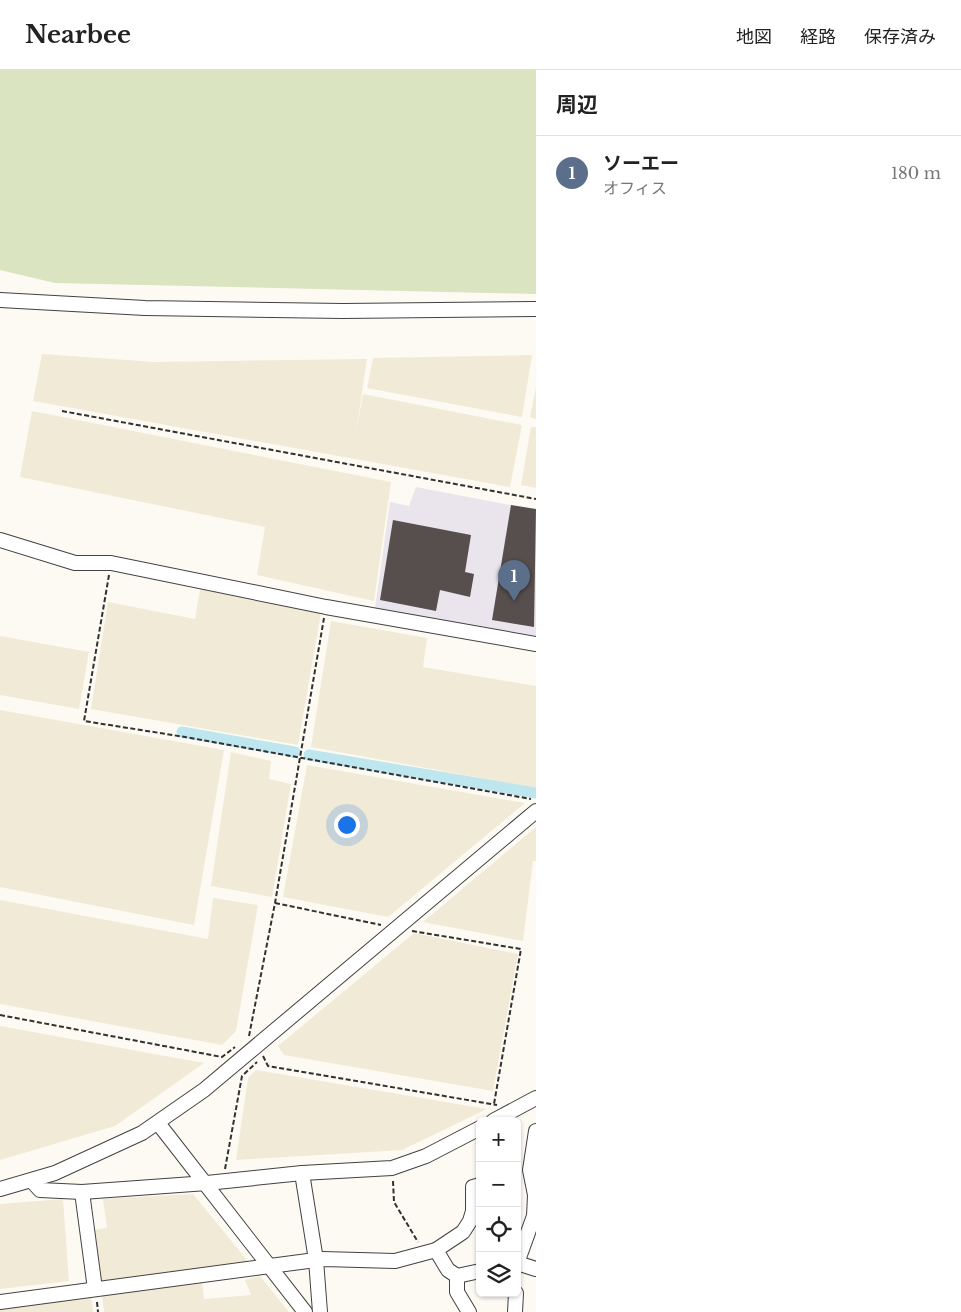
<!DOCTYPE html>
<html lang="ja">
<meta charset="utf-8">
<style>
:root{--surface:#fff;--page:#f6f6f6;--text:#222;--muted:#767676;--line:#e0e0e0;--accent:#ae3854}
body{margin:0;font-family:"Libre Baskerville","Noto Sans JP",serif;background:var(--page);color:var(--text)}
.controls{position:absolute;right:15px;bottom:15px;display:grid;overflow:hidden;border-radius:8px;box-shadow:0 1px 4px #0004}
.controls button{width:45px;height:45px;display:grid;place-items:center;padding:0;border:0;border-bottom:1px solid var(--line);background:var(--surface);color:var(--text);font:25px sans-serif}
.you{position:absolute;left:346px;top:754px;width:18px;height:18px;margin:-12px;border:4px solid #fff;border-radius:50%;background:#1a73e8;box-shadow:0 0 0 8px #1a73e833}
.badge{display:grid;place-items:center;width:32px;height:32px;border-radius:50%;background:var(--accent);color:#fff;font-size:16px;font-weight:700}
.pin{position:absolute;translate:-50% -41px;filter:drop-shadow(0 1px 2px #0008)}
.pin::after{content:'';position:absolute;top:26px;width:18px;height:15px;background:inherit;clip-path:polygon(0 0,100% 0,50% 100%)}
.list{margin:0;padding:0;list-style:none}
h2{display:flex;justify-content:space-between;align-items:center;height:65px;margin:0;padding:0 20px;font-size:21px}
h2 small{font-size:16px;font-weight:400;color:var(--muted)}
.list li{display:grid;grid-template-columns:32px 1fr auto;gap:15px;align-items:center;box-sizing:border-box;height:75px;padding:0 20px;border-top:1px solid var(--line)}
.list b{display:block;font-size:19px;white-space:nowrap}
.list p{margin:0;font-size:16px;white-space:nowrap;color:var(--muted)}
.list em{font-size:16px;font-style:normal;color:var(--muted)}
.icon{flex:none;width:28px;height:28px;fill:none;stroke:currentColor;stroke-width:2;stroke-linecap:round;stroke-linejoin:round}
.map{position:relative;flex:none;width:536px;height:1242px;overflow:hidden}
header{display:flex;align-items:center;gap:30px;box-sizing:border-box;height:70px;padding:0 25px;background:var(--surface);border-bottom:1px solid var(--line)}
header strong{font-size:24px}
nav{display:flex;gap:28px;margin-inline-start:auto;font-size:18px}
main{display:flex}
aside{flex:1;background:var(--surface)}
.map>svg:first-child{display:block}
</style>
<header>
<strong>Nearbee</strong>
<nav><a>地図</a><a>経路</a><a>保存済み</a></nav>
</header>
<main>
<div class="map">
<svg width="536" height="1242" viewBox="0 0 536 1242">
<rect width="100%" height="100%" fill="#fdfaf3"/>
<polygon fill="#eae5ed" points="416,417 536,440 536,569 375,538 390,432 409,436"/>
<g fill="#f1ead6">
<polygon points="42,284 154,292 367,289 356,363 363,324 522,355 510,417 33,331"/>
<polygon points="532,285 522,347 367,318 373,288"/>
<polygon points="536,317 536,349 530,347"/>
<polygon points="32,341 391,412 374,531 257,505 265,457 20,407"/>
<polygon points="531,357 536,357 536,418 521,415"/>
<polygon points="200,519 321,543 298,675 91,639 108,532 195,549"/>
<polygon points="331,551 427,568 423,597 536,616 536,718 311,677"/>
<polygon points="0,566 89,582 79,639 0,625"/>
<polygon points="0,640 224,680 194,855 0,817"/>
<polygon points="231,682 271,691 269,709 291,714 272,827 211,816"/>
<polygon points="307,695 525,733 388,847 283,827"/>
<polygon points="536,757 536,791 533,791 523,871 423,852"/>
<polygon points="213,828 258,835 236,961 222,975 0,934 0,830 208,869"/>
<polygon points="414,863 518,884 493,1021 284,985 278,976"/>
<polygon points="0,956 204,993 115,1056 0,1090"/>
<polygon points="256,1000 487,1039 402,1080 236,1090 248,1008"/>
<polygon points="193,1124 251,1195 99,1212 92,1160 107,1158 103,1129"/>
<polygon points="63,1129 69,1211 0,1219 0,1134"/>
<polygon points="260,1206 289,1242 104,1242 102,1226 202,1211 204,1229 251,1225 245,1210"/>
<polygon points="91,1226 93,1242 0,1242 0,1239"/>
</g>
<polygon fill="#dae4c0" points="0,0 536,0 536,224 55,213 0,200"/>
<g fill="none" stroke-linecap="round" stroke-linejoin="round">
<g stroke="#bee6ef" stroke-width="11">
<polyline points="182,662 295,682"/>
<polyline points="309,685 536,723"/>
</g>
</g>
<g fill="#574f4d">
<polygon points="511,435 536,439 534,557 492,550"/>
<polygon points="393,450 471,465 465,502 474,504 470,527 440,520 436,541 380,530"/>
</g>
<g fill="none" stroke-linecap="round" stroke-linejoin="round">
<g stroke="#424242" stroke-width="16">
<g id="minor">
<polyline points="0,230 145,238 343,241 536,239"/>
<polyline points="0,470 75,493 111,493 326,537 536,574"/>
<polyline points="493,1051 536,1028"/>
<polyline points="158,1053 305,1242"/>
<polyline points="536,1061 530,1100 535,1125 534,1146 517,1193 536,1199"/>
<polyline points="302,1103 316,1190 320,1242"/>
<polyline points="32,1111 40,1120 82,1122 207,1113 302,1103 392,1098 426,1086 480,1058"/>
<polyline points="0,1119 55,1103 142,1063 204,1020 536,741"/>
<polyline points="82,1122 95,1219"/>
<polyline points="436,1180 463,1162 470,1151 473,1141 473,1117 480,1115"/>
<polyline points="457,1206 457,1222 469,1242"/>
<polyline points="0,1232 323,1189 395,1191 436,1180 448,1200 457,1206 480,1201"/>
<polyline points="515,1242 516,1223"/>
</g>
</g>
<g stroke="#313131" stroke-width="2" stroke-dasharray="5 2.5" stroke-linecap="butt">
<polyline points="62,341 536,429"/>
<polyline points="109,505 84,651 185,667 531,729"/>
<polyline points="275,833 381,855"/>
<polyline points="412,861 521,879 494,1034"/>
<polyline points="0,945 222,987 235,977"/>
<polyline points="249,966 275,833 324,548"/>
<polyline points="263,986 268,996 497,1035"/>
<polyline points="225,1099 242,1006 257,992"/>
<polyline points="393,1111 394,1132 418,1172"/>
<polyline points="97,1232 98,1242"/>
</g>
<use href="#minor" stroke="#fff" stroke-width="14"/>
</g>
</svg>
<div class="controls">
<button>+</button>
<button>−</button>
<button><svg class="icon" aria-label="locate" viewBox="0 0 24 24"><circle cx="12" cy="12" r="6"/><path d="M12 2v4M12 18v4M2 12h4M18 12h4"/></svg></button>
<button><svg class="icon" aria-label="layers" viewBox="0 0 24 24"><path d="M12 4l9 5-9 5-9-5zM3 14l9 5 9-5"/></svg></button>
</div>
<div class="you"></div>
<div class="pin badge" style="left:514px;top:531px;background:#5c6f8a">1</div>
</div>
<aside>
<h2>周辺<small></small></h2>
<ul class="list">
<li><span class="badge" style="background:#5c6f8a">1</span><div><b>ソーエー</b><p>オフィス</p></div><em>180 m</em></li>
</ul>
</aside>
</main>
